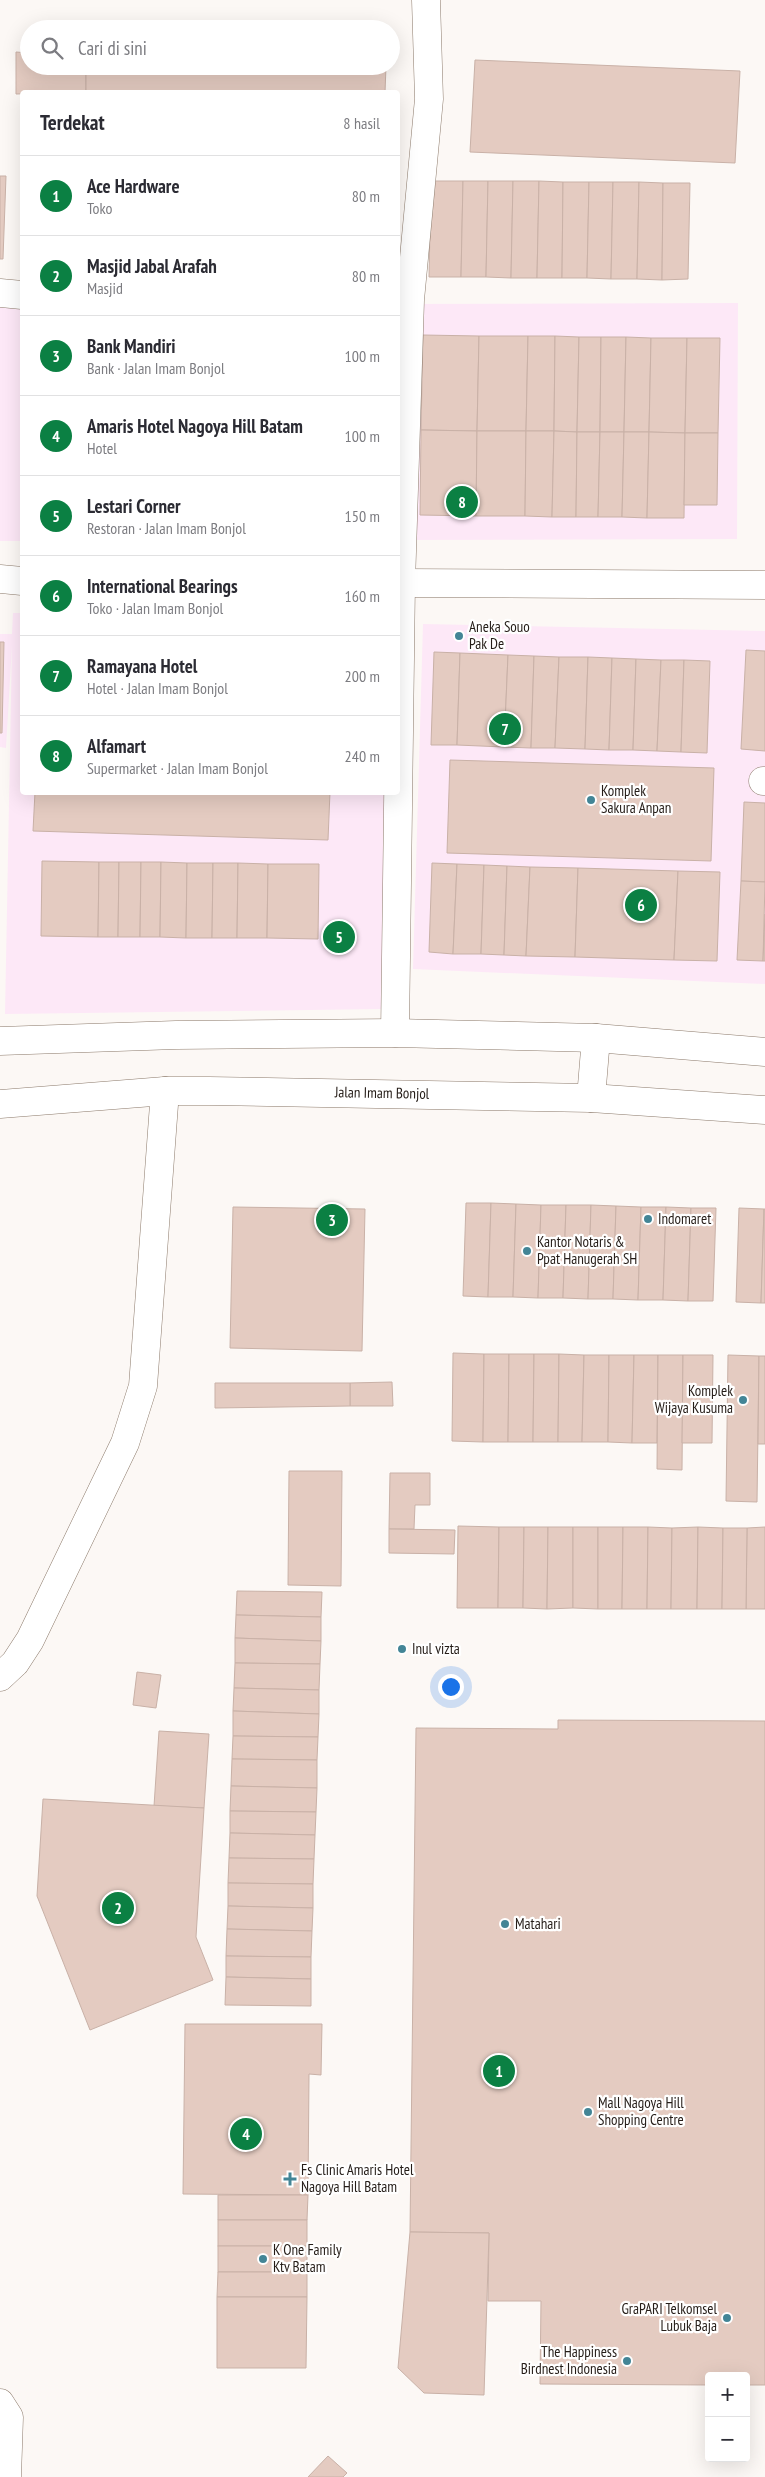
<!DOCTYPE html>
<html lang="id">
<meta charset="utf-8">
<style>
:root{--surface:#fff;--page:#f2f2f3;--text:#2b2b33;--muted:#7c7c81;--line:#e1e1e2;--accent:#0b8043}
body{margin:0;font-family:"PT Sans Narrow",sans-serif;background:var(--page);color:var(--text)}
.controls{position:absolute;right:15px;bottom:15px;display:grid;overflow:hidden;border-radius:5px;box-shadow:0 5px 20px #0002}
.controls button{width:45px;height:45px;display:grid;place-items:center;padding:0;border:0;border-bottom:1px solid var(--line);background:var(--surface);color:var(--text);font:25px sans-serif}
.you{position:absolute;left:450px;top:1686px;width:18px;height:18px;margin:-12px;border:4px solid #fff;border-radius:50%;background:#1a73e8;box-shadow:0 0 0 8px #1a73e833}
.badge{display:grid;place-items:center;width:32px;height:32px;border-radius:50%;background:var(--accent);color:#fff;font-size:16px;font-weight:700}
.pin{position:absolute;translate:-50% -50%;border:2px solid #fff;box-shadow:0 1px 5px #0006}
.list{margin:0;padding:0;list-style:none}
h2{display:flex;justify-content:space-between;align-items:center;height:65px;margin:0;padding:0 20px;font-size:21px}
h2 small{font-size:16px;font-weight:400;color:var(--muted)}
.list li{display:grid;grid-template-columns:32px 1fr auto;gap:15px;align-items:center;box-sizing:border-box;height:80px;padding:0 20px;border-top:1px solid var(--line)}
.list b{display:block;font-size:19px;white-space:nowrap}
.list p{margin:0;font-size:16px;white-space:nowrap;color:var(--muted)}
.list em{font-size:16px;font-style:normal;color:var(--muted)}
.icon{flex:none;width:28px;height:28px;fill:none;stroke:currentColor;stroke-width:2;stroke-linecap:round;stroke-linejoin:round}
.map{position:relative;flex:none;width:765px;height:2477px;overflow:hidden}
.search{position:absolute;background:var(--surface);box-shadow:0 5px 20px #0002;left:20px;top:20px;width:380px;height:55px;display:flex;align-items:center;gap:12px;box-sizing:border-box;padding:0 18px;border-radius:28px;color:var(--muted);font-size:19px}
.panel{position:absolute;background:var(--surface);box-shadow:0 5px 20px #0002;left:20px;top:90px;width:380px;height:705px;border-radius:5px}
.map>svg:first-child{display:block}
</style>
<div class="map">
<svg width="765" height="2477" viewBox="0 0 765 2477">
<rect width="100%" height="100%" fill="#fcf8f5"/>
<g fill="#fde8f7">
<polygon points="738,303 737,539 398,540 398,304"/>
<rect x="0" y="305" width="22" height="236"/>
<polygon points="13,613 22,613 22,792 385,793 384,1009 5,1014 12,645 6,748 0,747 0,634 12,634"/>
<polygon points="423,624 765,631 765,984 413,969"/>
</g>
<g fill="#e4cbc1" stroke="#c9b1a7">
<polygon points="16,52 29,53 29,66 86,66 86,92 16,94"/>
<polygon points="475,60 740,71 735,163 470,152"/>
<polygon points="86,66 386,66 385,92 86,92"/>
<polygon points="0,176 6,176 3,259 0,259"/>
<polygon points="431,181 463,181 461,277 429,277"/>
<polygon points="463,181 488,181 486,277 461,277"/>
<polygon points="488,181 513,181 511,278 486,277"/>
<polygon points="513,181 539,181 537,278 511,278"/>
<polygon points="539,181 563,182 562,278 537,278"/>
<polygon points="563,182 589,182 587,278 562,278"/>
<polygon points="589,182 613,182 611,279 587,278"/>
<polygon points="613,182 639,182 637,279 611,279"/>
<polygon points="639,182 663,183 662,280 637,279"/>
<polygon points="663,183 690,183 688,279 662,280"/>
<polygon points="423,335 479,336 477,431 421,430"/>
<polygon points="479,336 528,336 526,431 477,431"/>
<polygon points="528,336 555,336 554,431 526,431"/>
<polygon points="555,336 579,337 577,432 554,431"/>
<polygon points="579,337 601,337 600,432 577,432"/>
<polygon points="601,337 626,337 624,432 600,432"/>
<polygon points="626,337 651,338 649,432 624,432"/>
<polygon points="651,338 687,338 685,433 649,432"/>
<polygon points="687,338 720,338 718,433 685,433"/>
<polygon points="421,430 477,431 476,516 420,515"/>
<polygon points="477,431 526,431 525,516 476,516"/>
<polygon points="526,431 554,431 552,517 525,516"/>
<polygon points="554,431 577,432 576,517 552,517"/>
<polygon points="577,432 600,432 598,517 576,517"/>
<polygon points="600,432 624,432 622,517 598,517"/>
<polygon points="624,432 649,432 647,518 622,517"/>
<polygon points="649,432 685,433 684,518 647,518"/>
<polygon points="685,433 718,433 717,505 684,505"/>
<polygon points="0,642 4,642 2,733 0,733"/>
<polygon points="746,650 765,651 765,751 741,749"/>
<polygon points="434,652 460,653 457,745 431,745"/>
<polygon points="460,653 508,655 504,747 457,745"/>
<polygon points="508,655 534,656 531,748 504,747"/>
<polygon points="534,656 559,657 555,748 531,748"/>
<polygon points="559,657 588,657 585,749 555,748"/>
<polygon points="588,657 612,658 609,750 585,749"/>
<polygon points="612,658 636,659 633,750 609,750"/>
<polygon points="636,659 661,660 657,751 633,750"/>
<polygon points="661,660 684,660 681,752 657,751"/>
<polygon points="684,660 710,661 707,753 681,752"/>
<polygon points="450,760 714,768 711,861 447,853"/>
<polygon points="35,792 330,792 328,840 33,831"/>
<polygon points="744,802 765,803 765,882 741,881"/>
<polygon points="42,861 99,862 98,937 41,936"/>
<polygon points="99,862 119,862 118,937 98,937"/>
<polygon points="119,862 141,862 140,937 118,937"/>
<polygon points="141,862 161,862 160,937 140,937"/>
<polygon points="161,862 187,863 186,938 160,937"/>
<polygon points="187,863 213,863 212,938 186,938"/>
<polygon points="213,863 238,863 237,938 212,938"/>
<polygon points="238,863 268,864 267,938 237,938"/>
<polygon points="432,863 457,864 453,954 429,952"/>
<polygon points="268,864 319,864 318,939 267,938"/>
<polygon points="457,864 484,865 481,954 453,954"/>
<polygon points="484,865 507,866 504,955 481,954"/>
<polygon points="507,866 530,867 526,956 504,955"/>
<polygon points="530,867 578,868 575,957 526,956"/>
<polygon points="578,868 678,871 674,960 575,957"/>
<polygon points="678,871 720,872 717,961 674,960"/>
<polygon points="741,881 765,882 763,961 737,960"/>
<polygon points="765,914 765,961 763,961"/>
<polygon points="466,1203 491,1203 488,1297 463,1296"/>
<polygon points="491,1203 516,1204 513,1297 488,1297"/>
<polygon points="516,1204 541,1205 538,1298 513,1297"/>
<polygon points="541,1205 566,1205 563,1298 538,1298"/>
<polygon points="566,1205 591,1205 588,1299 563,1298"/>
<polygon points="591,1205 616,1206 613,1299 588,1299"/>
<polygon points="616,1206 641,1207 638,1300 613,1299"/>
<polygon points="233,1207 365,1209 362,1351 230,1348"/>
<polygon points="641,1207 666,1207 663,1300 638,1300"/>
<polygon points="666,1207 691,1208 688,1301 663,1300"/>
<polygon points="691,1208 716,1208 713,1301 688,1301"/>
<polygon points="739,1208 764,1209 761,1303 736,1302"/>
<polygon points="764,1209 765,1209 765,1303 761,1303"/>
<polygon points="453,1353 484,1354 483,1442 452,1441"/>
<polygon points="484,1354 509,1354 508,1442 483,1442"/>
<polygon points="509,1354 534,1354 533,1442 508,1442"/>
<polygon points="534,1354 559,1354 558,1442 533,1442"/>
<polygon points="559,1354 584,1355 582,1442 558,1442"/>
<polygon points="584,1355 609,1355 608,1442 582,1442"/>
<polygon points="609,1355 634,1355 632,1443 608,1442"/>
<polygon points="634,1355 658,1355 657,1443 632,1443"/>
<polygon points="658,1355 683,1355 682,1470 657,1469"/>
<polygon points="683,1355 713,1355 712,1443 682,1443"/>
<polygon points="728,1355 759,1356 757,1502 726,1501"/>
<polygon points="759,1356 765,1356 765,1444 758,1444"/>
<polygon points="392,1382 393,1406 350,1406 350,1383"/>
<polygon points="215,1383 350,1383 350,1406 215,1408"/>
<polygon points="289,1471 342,1471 341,1586 288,1585"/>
<polygon points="390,1473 430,1473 430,1505 415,1505 414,1529 389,1529"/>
<polygon points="458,1526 499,1527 498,1608 457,1608"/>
<polygon points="499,1527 524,1527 523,1608 498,1608"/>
<polygon points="524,1527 548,1527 547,1609 523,1608"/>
<polygon points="548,1527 573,1527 573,1608 547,1609"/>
<polygon points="573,1527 598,1527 598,1609 573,1608"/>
<polygon points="598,1527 623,1527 622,1609 598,1609"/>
<polygon points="623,1527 648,1527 647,1609 622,1609"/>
<polygon points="648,1527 672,1528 671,1609 647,1609"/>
<polygon points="698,1527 697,1609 671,1609 672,1528"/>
<polygon points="698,1527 723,1528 722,1609 697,1609"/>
<polygon points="765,1527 765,1609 746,1609 747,1528"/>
<polygon points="723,1528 747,1528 746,1609 722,1609"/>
<polygon points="389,1529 455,1530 454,1554 389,1553"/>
<polygon points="237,1591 322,1592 321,1617 236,1615"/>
<polygon points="236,1615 321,1617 321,1641 235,1638"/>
<polygon points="235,1638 321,1641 320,1664 235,1663"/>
<polygon points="235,1663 320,1664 319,1690 234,1688"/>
<polygon points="137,1672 161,1675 156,1708 133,1705"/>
<polygon points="234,1688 319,1690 319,1714 233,1711"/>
<polygon points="233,1711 319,1714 318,1737 233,1736"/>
<polygon points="558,1720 765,1721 765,2385 746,2385 746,2376 709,2376 709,2385 540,2384 541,2301 488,2301 489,2233 410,2232 416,1728 558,1729"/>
<polygon points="159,1731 209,1734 204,1808 154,1806"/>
<polygon points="233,1736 318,1737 317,1760 232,1759"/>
<polygon points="232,1759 317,1760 317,1788 231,1786"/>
<polygon points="231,1786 317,1788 316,1812 230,1811"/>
<polygon points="43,1799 204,1808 196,1937 213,1980 90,2030 37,1896"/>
<polygon points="230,1811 316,1812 315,1835 230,1833"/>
<polygon points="230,1833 315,1835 314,1859 229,1858"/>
<polygon points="229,1858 314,1859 313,1884 228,1883"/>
<polygon points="228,1883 313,1884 313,1908 228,1906"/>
<polygon points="228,1906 313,1908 312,1931 227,1929"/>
<polygon points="227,1929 312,1931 311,1957 226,1956"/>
<polygon points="226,1956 311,1957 311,1979 226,1977"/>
<polygon points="226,1977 311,1979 311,2006 225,2005"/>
<polygon points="185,2024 322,2024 321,2075 309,2074 308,2195 183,2194"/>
<polygon points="218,2195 308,2195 307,2220 218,2220"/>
<rect x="218" y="2220" width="89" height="26"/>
<polygon points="410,2232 489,2233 484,2395 424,2393 398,2368"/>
<rect x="218" y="2246" width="89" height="26"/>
<polygon points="218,2272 307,2272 307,2297 217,2297"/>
<polygon points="217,2297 307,2297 306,2368 217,2368"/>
<polygon points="328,2456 347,2473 343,2477 308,2477"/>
</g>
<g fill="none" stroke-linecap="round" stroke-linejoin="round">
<g stroke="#8c7a6b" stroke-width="29">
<g id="street">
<polyline points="0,293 22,295"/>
<polyline points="0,579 22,581"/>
<polyline points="398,583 765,585"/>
<polyline points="763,781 765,781"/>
<polyline points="0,1677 15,1663 30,1640 125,1443 143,1386 165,1091"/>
<polyline points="0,2403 9,2417 7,2477"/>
</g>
</g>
<g stroke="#8c7a6b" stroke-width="29">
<g id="secondary">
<polyline points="395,1033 401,583 410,300 429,99 426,0"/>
<polyline points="0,1041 176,1035 395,1033 596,1038 765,1052"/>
<polyline points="591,1098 596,1038"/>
<polyline points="0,1104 165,1091 209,1091 591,1098 765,1110"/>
</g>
</g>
<use href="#street" stroke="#fff" stroke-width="28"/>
<use href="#secondary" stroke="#fff" stroke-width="28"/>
</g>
<g fill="#438596" stroke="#fff" stroke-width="2">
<circle cx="459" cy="636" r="5"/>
<circle cx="591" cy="800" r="5"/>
<circle cx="648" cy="1219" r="5"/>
<circle cx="527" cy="1251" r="5"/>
<circle cx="743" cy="1400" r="5"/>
<circle cx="402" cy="1649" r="5"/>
<circle cx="505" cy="1924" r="5"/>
<circle cx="588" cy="2112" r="5"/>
<path d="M287.5 2171.5h5v5h5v5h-5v5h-5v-5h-5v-5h5z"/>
<circle cx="263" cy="2259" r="5"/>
<circle cx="727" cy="2318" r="5"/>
<circle cx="627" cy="2361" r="5"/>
</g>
<g text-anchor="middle" stroke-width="4.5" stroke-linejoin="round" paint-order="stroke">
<g font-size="15" fill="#251d18" stroke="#fff" text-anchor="start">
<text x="469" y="632">Aneka Souo<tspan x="469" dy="17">Pak De</tspan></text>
<text x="601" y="796">Komplek<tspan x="601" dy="17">Sakura Anpan</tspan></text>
<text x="658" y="1224">Indomaret</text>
<text x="537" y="1247">Kantor Notaris &amp;<tspan x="537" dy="17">Ppat Hanugerah SH</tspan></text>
<text x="733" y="1396" text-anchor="end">Komplek<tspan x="733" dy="17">Wijaya Kusuma</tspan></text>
<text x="412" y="1654">Inul vizta</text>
<text x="515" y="1929">Matahari</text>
<text x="598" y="2108">Mall Nagoya Hill<tspan x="598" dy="17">Shopping Centre</tspan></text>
<text x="301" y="2175">Fs Clinic Amaris Hotel<tspan x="301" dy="17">Nagoya Hill Batam</tspan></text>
<text x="273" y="2255">K One Family<tspan x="273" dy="17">Ktv Batam</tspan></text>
<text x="717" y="2314" text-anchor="end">GraPARI Telkomsel<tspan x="717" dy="17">Lubuk Baja</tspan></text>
<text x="617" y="2357" text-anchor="end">The Happiness<tspan x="617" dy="17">Birdnest Indonesia</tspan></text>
</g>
<g font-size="15" fill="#251d18" stroke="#fff">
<text transform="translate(382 1093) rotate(1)" y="5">Jalan Imam Bonjol</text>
</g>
</g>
</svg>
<div class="controls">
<button>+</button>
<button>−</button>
</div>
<div class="you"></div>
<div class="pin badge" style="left:499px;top:2071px">1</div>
<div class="pin badge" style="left:118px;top:1908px">2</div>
<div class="pin badge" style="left:332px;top:1220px">3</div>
<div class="pin badge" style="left:246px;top:2134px">4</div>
<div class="pin badge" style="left:339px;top:937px">5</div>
<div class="pin badge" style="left:641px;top:905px">6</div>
<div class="pin badge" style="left:505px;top:729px">7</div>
<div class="pin badge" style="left:462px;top:502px">8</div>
<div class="search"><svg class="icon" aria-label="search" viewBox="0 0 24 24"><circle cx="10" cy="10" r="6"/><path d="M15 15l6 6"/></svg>Cari di sini</div>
<section class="panel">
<h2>Terdekat<small>8 hasil</small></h2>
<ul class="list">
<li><span class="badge">1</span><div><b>Ace Hardware</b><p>Toko</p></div><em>80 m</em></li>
<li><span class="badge">2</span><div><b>Masjid Jabal Arafah</b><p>Masjid</p></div><em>80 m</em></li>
<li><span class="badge">3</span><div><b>Bank Mandiri</b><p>Bank · Jalan Imam Bonjol</p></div><em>100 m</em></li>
<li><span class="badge">4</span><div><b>Amaris Hotel Nagoya Hill Batam</b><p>Hotel</p></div><em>100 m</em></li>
<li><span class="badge">5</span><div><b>Lestari Corner</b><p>Restoran · Jalan Imam Bonjol</p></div><em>150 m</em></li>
<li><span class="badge">6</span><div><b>International Bearings</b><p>Toko · Jalan Imam Bonjol</p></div><em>160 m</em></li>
<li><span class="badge">7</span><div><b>Ramayana Hotel</b><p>Hotel · Jalan Imam Bonjol</p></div><em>200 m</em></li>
<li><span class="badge">8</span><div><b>Alfamart</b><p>Supermarket · Jalan Imam Bonjol</p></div><em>240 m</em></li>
</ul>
</section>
</div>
